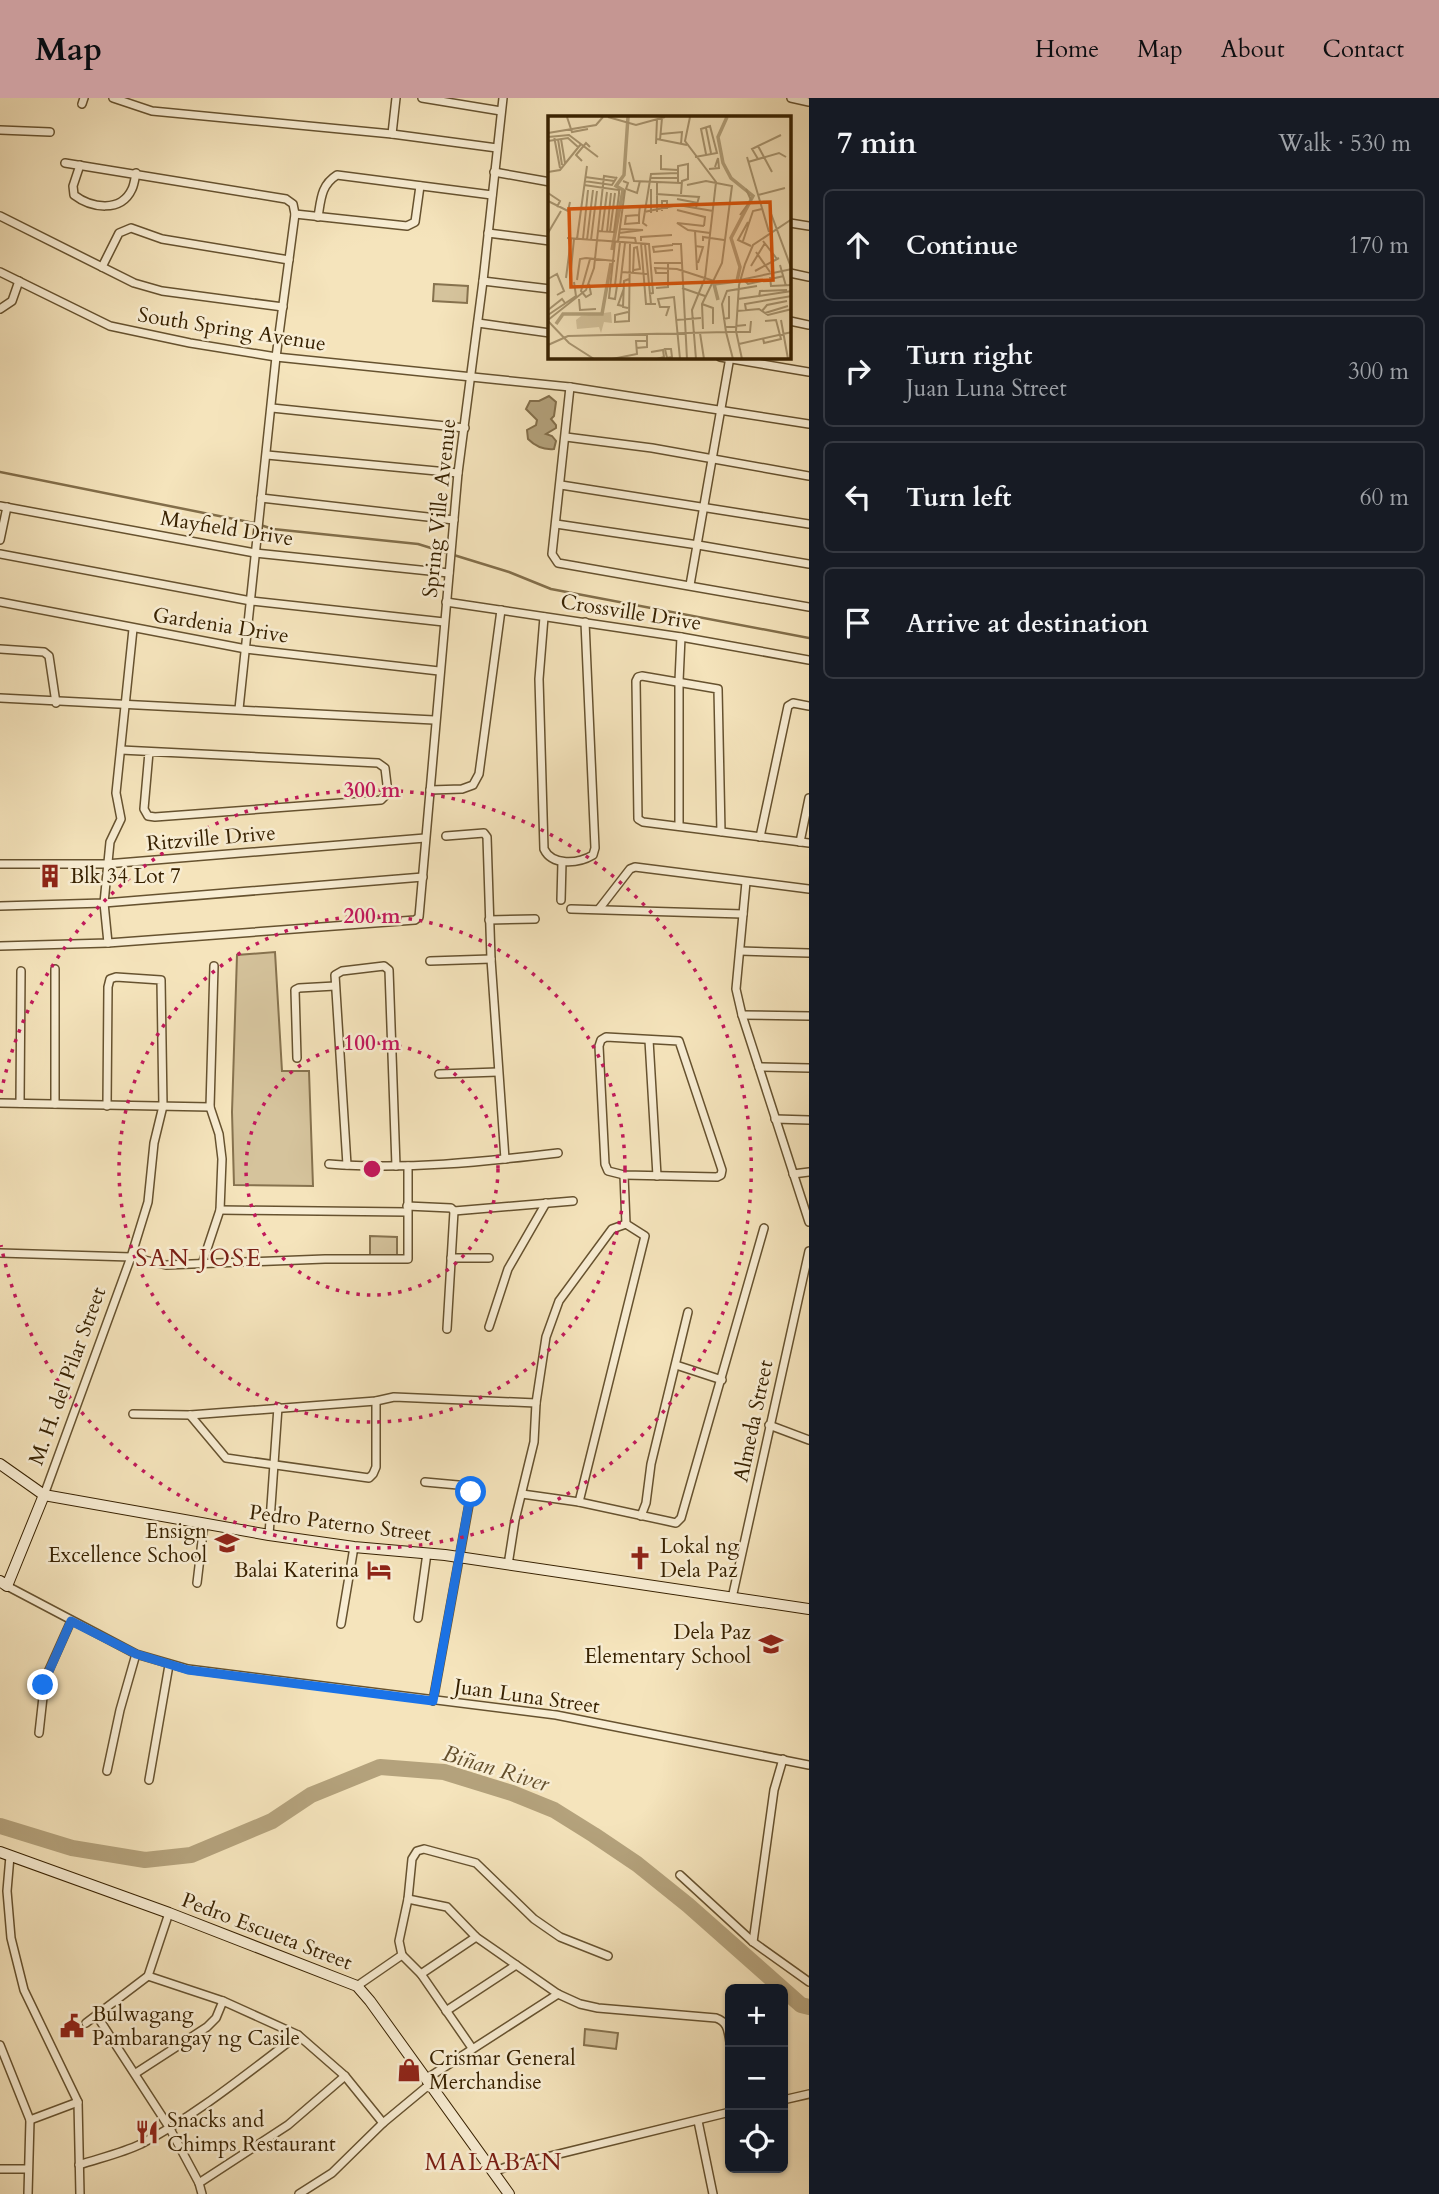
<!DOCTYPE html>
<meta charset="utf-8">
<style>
:root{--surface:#171b24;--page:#20242c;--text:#f1f3f6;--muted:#9ea1a6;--line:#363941;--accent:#c59692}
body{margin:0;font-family:Cardo,serif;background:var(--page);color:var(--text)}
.controls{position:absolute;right:21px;bottom:21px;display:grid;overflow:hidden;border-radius:10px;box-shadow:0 2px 5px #0004}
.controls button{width:63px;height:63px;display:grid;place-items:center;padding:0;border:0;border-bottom:2px solid var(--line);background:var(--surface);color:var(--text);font:35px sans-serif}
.stop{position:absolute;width:21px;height:21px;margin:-16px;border:5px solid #1a73e8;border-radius:50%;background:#fff}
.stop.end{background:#1a73e8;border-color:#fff;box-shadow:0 2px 7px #0008}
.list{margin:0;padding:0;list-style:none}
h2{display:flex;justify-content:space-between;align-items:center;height:91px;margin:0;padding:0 28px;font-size:30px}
h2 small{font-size:23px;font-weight:400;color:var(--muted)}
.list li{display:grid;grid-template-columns:46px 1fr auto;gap:21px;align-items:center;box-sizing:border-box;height:112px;margin:0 14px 14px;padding:0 14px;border:2px solid var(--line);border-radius:10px}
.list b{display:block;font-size:26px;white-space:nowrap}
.list p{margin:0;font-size:23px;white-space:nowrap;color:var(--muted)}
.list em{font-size:23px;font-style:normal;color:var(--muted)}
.icon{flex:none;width:38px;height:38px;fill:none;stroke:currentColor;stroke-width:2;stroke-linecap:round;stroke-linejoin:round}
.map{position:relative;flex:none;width:809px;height:2096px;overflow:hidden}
header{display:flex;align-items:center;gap:42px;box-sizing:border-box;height:98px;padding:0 35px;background:var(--accent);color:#111}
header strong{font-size:33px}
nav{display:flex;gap:38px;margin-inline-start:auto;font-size:24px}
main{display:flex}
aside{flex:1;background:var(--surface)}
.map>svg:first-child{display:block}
</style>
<header>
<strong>Map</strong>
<nav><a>Home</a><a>Map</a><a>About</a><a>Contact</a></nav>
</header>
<main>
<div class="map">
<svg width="809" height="2096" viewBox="0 0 809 2096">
<rect width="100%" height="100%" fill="#f5e4bc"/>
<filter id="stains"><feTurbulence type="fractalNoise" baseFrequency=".00286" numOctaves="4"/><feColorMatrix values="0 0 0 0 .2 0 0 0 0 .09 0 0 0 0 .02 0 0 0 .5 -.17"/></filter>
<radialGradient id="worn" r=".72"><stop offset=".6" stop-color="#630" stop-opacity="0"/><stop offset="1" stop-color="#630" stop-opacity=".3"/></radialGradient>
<g fill="#d5c39c" stroke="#86724e" stroke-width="2">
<polygon points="434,186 468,188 467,205 433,203"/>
<polygon points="275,854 282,973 309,973 313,1088 234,1087 232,1014 237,857"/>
<polygon points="370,1138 397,1139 397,1157 370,1157"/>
<polygon points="585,1931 618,1935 616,1951 584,1947"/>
</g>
<path fill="#b4a27c" stroke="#826e4a" stroke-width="2" d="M549,298L556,304L554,318L551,321L556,327V330L546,336L552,338L556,343L554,351C544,352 535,348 528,341L527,332L536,327L537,322L526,311L530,303H539Z"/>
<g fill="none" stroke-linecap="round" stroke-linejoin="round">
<polyline stroke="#826e4a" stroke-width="2.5" points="0,374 254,425 273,431 418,446 509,474 551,491 809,540"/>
<polyline stroke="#b4a27c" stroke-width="16" points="0,1728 72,1750 145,1762 191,1757 272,1723 311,1697 380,1669 444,1674 512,1695 554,1712 594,1737 637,1766 688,1807 801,1907 809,1909"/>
<g stroke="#66522f" stroke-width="10">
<g id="street">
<polyline points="113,0 152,13 392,36 497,50"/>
<polyline points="422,0 501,13"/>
<polyline points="791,0 809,4"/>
<polyline points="82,6 84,0"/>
<polyline points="0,32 50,34"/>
<polyline points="392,36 396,0"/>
<polyline points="65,65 286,101 293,106 295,116 276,259 239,611"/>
<path d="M80,67L73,88L74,97C91,110 121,115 132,91C134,87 135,80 136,75"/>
<polyline points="494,74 550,84"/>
<polyline points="295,116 407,128 415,124 420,88"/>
<polyline points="0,118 134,185 162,193 283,209"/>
<path d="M318,119C321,101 321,87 337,77L492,97"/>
<polyline points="790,125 809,128"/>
<polyline points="488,135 550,143"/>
<polyline points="102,169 119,135 131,130 162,141 289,162"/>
<polyline points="0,174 110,228 190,245 276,259 570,289 809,326"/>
<polyline points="790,175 809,179"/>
<polyline points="483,183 550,191"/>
<polyline points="0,211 12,203 19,183"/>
<polyline points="790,223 809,227"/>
<polyline points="478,225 550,235"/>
<polyline points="720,259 809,274"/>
<polyline points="570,289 552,456 558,465 809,509"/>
<polyline points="272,310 465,330"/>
<polyline points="566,339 652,350 809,378"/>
<polyline points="267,357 458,375"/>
<polyline points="561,387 809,426"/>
<polyline points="261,400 454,422"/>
<polyline points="0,408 255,455 449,475"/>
<polyline points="556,426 698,447 809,466"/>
<polyline points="0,442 7,409"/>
<polyline points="0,456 251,503 444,524"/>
<polyline points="690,487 730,259"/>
<polyline points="0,504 246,551 439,573"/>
<polyline points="446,504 681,539 809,562"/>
<path d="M544,519L539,581L544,751C552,768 578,766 593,757L595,750L585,524"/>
<polyline points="0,551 44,554 49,558 56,605"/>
<polyline points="0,600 434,622"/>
<polyline points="121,652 378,665 385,670 388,695 381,702 155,719 148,718 144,711 149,654"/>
<polyline points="430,692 462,691 473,687 479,676 501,512"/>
<polyline points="679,728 679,583 681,539"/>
<polyline points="721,734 718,591 642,578 638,579 636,583 638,721 643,724 809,745"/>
<polyline points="446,738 484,735 487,739 491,861 505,1061"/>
<polyline points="760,739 788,608 793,605 809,608"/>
<polyline points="800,744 809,700"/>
<polyline points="0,766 106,766 425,740"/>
<polyline points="746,784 736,891 742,917 809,1124"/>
<polyline points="561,802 562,764"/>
<polyline points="0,808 104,805 423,779"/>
<polyline points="571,811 743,816"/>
<polyline points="599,811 630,771 635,769 809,791"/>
<polyline points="489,822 535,821"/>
<polyline points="108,845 104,805 110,744 121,721 116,695 133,531"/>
<polyline points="0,848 108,845 415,822 419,819 458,375 483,183 503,0"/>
<polyline points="740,853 809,855"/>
<polyline points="430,863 491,861"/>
<polyline points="55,871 55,1006"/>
<polyline points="742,917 809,918"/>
<polygon points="606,939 679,943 722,1072 721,1077 717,1079 624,1077 608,1073 605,1066 599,948 601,942"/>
<polyline points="649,942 657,1078"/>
<polyline points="297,960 295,892 299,890 335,888"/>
<polyline points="759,969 809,970"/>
<polyline points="439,976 498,974"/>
<polyline points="0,1005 210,1009"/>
<polyline points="20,1005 21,873"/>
<polyline points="775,1021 809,1022"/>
<path d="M329,1066C406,1072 482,1064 558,1055"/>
<polyline points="347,1067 335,877 342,873 384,868 389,872 396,1068"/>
<polyline points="793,1076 809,1074"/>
<polyline points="624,1077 626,1126"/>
<polyline points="407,1108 451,1110 454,1113 447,1231"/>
<polyline points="220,1112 407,1114"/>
<polyline points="454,1113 573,1103"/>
<polyline points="0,1155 131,1159 166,1167 325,1161 408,1161 408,1068"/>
<polyline points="451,1160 489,1160"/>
<polyline points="202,1166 220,1112 222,1061 219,1036 210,1009 214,868"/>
<polyline points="489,1229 508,1171 546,1105"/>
<polyline points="676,1267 722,1282"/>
<polyline points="133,1316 190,1317 376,1303 394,1299 536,1305"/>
<polyline points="190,1317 226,1360 369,1380 373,1376 376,1369 376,1303"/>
<polyline points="769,1327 809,1342"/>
<polyline points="425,1384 469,1388 472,1390 433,1603"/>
<polyline points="522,1396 579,1404 676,1425 681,1420 764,1130"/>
<polyline points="44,1397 131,1159 148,1104 154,1045 163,1008 161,882 116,879 110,881 108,889 107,1008"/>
<polyline points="641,1418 646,1405 651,1366 688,1214"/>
<polyline points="269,1437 278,1309"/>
<polyline points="508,1467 515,1422 534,1344 536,1305 546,1239 559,1203 612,1131 626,1126 645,1138 579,1404"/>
<polyline points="197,1485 204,1426"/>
<polyline points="7,1488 136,1556 188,1571 556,1617 809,1667"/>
<polyline points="732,1500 809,1153"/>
<polyline points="418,1520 427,1455"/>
<polyline points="341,1526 354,1449"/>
<polyline points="39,1635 45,1581 71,1523"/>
<polyline points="107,1673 120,1612 136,1556"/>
<polyline points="149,1682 169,1567"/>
<polyline points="10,1758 7,1793 11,1840 24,1892 78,2004 80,2096"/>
<polyline points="680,1777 753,1844 809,1884"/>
<path d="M408,1801L447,1809L476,1839L558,1896L580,1906L598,1910L716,1920C728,1924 728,1933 730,1944"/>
<polyline points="753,1844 774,1692 783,1661"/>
<polyline points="402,1857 421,1876 472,1950"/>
<polyline points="421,1876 476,1839"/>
<polyline points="148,1878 223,1903 298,1937 345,1978 383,2025"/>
<polyline points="357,1888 402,1857 399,1843 408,1801 412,1761 417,1753 424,1751 476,1765 534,1821 560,1839 608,1858"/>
<polyline points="446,1913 516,1867"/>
<polyline points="97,1918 169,2029 199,2085 202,2096"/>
<polyline points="86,1925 148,1878 169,1815"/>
<polyline points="0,1947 30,2022 28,2096"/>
<polyline points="136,1975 207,1929 216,1920 223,1903"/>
<polyline points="426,1981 558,1896"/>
<polyline points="783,2002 809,1996"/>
<polyline points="30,2022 78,2004"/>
<polyline points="698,2023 713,2096"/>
<path d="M79,2067C100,2060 122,2055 141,2046C194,2019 250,1973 298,1937"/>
<polyline points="0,2071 27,2071"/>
<polyline points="493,2074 506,2069 730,2014"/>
<polyline points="199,2085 288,2027 345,1978"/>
<polyline points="299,2096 332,2075 383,2025 430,1986"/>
</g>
</g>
<g stroke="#372100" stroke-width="12">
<g id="secondary">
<polyline points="0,1366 44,1397 269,1437 354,1449 445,1457 809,1511"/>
<polyline points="0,1483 7,1488 44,1397"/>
<polyline points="0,1754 169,1815 357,1888 370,1903 509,2096"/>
</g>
</g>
<use href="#street" stroke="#f8edd3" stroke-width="7"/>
<use href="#secondary" stroke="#f8edd3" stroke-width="10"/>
</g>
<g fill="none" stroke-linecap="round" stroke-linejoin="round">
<polyline stroke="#1a73e8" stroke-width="9" points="43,1587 71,1523 136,1556 188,1572 433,1603 471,1394"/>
</g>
<g fill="none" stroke="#c2185b" stroke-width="3.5" stroke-dasharray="3.5 7">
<circle cx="372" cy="1071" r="126"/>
<circle cx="372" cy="1071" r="253"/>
<path d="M1 995A379 379 0 1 1 1 1147"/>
</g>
<defs>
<g id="building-bare" transform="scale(1.89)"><path d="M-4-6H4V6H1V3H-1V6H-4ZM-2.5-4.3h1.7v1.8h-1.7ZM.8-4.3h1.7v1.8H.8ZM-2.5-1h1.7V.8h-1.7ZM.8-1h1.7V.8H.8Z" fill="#8f2418" stroke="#f8edd3" stroke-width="2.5" paint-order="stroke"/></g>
<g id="school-bare" transform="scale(1.89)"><path d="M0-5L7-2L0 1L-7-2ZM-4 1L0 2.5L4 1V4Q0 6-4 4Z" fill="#8f2418" stroke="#f8edd3" stroke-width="2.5" paint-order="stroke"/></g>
<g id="church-bare" transform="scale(1.89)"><path d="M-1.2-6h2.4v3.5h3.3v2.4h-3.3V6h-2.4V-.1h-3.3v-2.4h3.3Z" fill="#8f2418" stroke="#f8edd3" stroke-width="2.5" paint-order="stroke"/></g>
<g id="hotel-bare" transform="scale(1.89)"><path d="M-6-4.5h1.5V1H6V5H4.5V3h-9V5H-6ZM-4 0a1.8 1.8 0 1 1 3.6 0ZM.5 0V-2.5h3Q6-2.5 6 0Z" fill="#8f2418" stroke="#f8edd3" stroke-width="2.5" paint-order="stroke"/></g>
<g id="civic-bare" transform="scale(1.89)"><path d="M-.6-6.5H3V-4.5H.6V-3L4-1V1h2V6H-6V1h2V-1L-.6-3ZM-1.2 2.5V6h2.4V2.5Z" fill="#8f2418" stroke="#f8edd3" stroke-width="2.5" paint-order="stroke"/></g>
<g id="shop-bare" transform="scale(1.89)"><path d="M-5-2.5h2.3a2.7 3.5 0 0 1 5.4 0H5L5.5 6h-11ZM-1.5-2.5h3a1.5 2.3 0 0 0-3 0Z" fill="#8f2418" stroke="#f8edd3" stroke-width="2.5" paint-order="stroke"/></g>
<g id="restaurant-bare" transform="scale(1.89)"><path d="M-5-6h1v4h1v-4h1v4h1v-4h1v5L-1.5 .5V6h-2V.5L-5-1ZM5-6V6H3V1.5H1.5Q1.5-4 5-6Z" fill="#8f2418" stroke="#f8edd3" stroke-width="2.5" paint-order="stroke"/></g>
</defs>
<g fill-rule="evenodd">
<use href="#building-bare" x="50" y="778"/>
<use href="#school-bare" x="227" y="1445"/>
<use href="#church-bare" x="640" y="1460"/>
<use href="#hotel-bare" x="379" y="1472"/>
<use href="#school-bare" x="771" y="1546"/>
<use href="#civic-bare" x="72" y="1928"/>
<use href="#shop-bare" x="409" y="1972"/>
<use href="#restaurant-bare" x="147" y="2034"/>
</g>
<g text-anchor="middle" stroke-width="5" stroke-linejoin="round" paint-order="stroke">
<g font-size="21" fill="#372100" stroke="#f8edd3">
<text transform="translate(232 231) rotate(9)" y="7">South Spring Avenue</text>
<text transform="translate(439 410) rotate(-84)" y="7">Spring Ville Avenue</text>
<text transform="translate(227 430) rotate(9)" y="7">Mayfield Drive</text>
<text transform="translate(631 514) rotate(9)" y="7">Crossville Drive</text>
<text transform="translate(221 527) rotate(9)" y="7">Gardenia Drive</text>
<text transform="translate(211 740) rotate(-5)" y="7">Ritzville Drive</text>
<text transform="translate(67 1278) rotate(-70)" y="7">M. H. del Pilar Street</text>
<text transform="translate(753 1323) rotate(-78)" y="7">Almeda Street</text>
<text transform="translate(340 1425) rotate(7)" y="7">Pedro Paterno Street</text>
<text transform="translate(527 1598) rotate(8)" y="7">Juan Luna Street</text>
<text transform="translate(267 1833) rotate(21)" y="7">Pedro Escueta Street</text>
</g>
<g font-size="21" fill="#372100" stroke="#f8edd3" text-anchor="start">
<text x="70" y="785">Blk 34 Lot 7</text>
<text x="207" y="1440" text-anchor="end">Ensign<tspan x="207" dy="24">Excellence School</tspan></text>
<text x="660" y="1455">Lokal ng<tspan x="660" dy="24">Dela Paz</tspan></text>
<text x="359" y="1479" text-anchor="end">Balai Katerina</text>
<text x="751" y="1541" text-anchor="end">Dela Paz<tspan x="751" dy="24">Elementary School</tspan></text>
<text x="92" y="1923">Bulwagang<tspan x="92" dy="24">Pambarangay ng Casile</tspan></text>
<text x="429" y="1967">Crismar General<tspan x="429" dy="24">Merchandise</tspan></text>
<text x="167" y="2029">Snacks and<tspan x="167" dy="24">Chimps Restaurant</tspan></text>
</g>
<g font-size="23" font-style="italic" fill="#634e2b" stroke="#f8edd3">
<text transform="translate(496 1670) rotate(17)" y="8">Biñan River</text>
</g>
<g font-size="24" letter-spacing="2" fill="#7a1f14" stroke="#f8edd3">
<text x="199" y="1168">SAN JOSE</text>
<text x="494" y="2072">MALABAN</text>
</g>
</g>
<g transform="translate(548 18)">
<rect width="243" height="243" fill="#f5e4bc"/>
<path d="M63,196L64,207L56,206L53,217L51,211L29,213L28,204L33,200Z" fill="#d5c39c"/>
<path fill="none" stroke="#b4a27c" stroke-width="3.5" d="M64,134L75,74L68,70L76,59L80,1M170,184L166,168L189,165L192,151L183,122L205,80L183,62L175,47L170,21L179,1M8,208L15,198H54L63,147"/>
<path fill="none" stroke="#a99671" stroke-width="2" d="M19,1L24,16L40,13M60,1L88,9L117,1M142,1L137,25L168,66L157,162L144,194L148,243M158,12L163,37M0,17L48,9L55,1M113,18L134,16L133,28M6,20L12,52M0,21L21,19L50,41M10,23L14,49M13,23L17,47M109,23L139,29M112,24L114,2M0,25L20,22L30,31M108,28L109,3M210,30L224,56M113,39V53L130,54M147,41L169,37L162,10L153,13L158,38M199,41L221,116M210,43L204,33L233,19M34,45L28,39L38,27L42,31M81,46L86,65L133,67M200,46L231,37L238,41M161,53L171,52L170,42L167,51M0,56L12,54L33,28M37,61L66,65M102,62H131M36,65L64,69L69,61M75,65L80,67L78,73L89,77L92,65M109,67V96M130,67V50L140,48V63L134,65L133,78M36,69L71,74V78M139,69L158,65L184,70L174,147L154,188L155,213M103,73V97M0,77L12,85L9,91M108,78L151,81L148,92M210,79L237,72M129,83L150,87M0,85L20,95L22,86M130,89L165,95M129,94L157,101L156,110M114,95V85H119V93M222,95L244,154M96,96L130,89M91,99L78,100L77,108L90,107H91V99L92,89M192,99L203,84L198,73M200,106L190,124L203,130M99,110L95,107L103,58L130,57M156,110L129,107L140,114L162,117M49,115L66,116L71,78M54,115L59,76M147,115L149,154M59,116L63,77M62,116L67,77M0,117L13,95M71,117L95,114L72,113M71,121L87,122L88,127M19,122L101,128L105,177L101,178M29,123L39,50M35,123L40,74M39,124L45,74M43,124L49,75M93,125V121L124,119M155,125V121L176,124M195,125L205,95L214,93M215,125L229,143M67,126L61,182L67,183L69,170M70,126L77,74M93,127L98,188H108M97,128L103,188M124,128H133L139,243M125,129L105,131L106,136L125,134M147,130L155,131L150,147M208,136L222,156M38,142L67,145M106,147H135M232,149L238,170M203,150L217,127M207,155L231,142M74,156L99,158M85,157L86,132L89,131L92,153L86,154M120,157H108L107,152L129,153L166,165M222,161L223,170L244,169M18,162L23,123M0,163L9,158L16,175L9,179M22,163L26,123M29,164L32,143L38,142M192,164L244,153M196,164L200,168L236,160M41,168L43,178L38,181L33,175L42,143M63,169L72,170L77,127M67,169L72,126M108,172L120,171V147M134,172L157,180M211,181L212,175L239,174M31,183L32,194L48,193M190,183L244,175M154,188L165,192V208M75,190L70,189L76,172M80,192L75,191L76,165L81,163M0,194L14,183L17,187M198,194L197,188L244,180M189,195L211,193L220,199L244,193M214,195L219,189L239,185M80,196L67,199V206L81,205L82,127M217,197L240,190M0,199L28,180L26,166M118,200L121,191H112L110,183L126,181L132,243M175,203L181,202V180M0,204L38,174L46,152L56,60L69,62M128,204L153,202M233,204L240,243M0,205L21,227L46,243M203,205L202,216H178L174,188L179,175L209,170M177,211L198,209M152,217L156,243M215,222L216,227L233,223L228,204L217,205M191,228L244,216M0,229L20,220L178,216L185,243M88,232L99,231V218M117,233H123L124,241L119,242ZM103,236L115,234L116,241L109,243M64,243L89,238L88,225H99M194,243L188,215L191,169L197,148L205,129L244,103"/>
<path fill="#df560b" fill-opacity="0.15" stroke="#df560b" stroke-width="3.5" d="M222,86L225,164L23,171L21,93Z"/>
<rect width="243" height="243" fill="none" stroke="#372100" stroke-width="3.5"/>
</g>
<circle cx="372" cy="1071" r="10" fill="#c2185b" stroke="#f8edd3" stroke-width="3.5"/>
<g font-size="21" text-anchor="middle" font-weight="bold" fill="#c2185b" stroke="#f8edd3" stroke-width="5" stroke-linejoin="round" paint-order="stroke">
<text x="372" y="699">300 m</text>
<text x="372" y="825">200 m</text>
<text x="372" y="952">100 m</text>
</g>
<rect width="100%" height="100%" filter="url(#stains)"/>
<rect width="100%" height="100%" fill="url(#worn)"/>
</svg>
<div class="controls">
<button>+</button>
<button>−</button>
<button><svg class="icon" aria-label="locate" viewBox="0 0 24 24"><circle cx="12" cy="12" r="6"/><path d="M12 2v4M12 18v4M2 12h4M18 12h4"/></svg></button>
</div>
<div class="stop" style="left:471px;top:1394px"></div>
<div class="stop end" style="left:43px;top:1587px"></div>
</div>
<aside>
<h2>7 min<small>Walk · 530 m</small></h2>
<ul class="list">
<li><svg class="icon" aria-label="ahead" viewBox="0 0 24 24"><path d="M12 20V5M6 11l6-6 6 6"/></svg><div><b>Continue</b></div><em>170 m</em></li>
<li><svg class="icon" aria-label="right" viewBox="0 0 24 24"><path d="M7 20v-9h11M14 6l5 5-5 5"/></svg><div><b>Turn right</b><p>Juan Luna Street</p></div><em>300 m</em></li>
<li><svg class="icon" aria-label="left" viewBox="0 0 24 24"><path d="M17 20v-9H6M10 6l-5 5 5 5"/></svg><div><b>Turn left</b></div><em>60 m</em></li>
<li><svg class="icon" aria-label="arrive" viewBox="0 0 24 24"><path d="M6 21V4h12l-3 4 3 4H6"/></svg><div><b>Arrive at destination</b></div></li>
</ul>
</aside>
</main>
